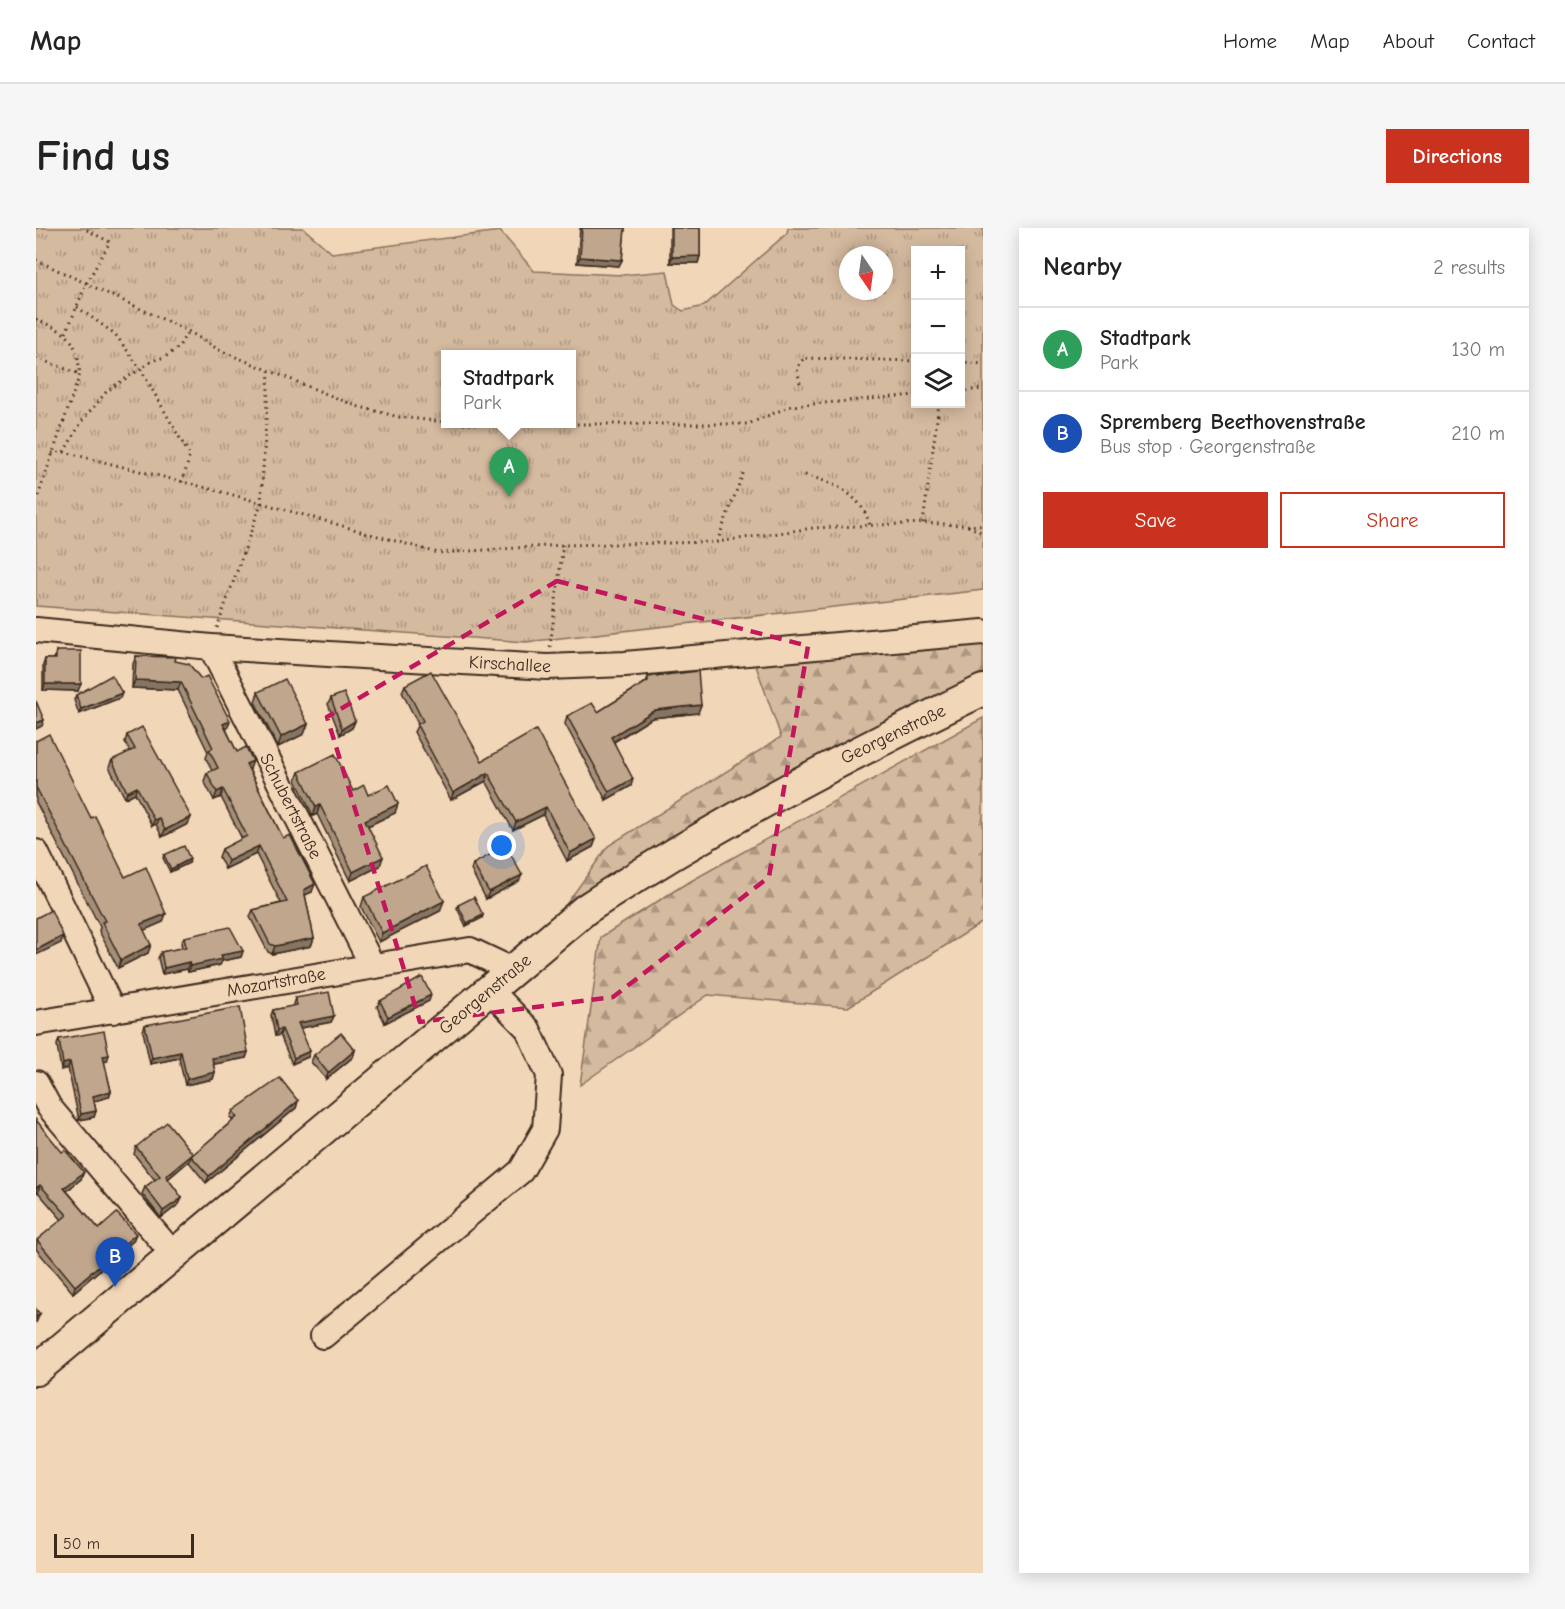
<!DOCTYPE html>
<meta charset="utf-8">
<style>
:root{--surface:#fff;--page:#f6f6f6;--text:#222;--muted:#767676;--line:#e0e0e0;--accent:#c8321e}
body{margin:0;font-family:"Comic Neue",sans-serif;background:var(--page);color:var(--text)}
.controls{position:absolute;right:18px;top:18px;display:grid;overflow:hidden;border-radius:0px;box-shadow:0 3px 15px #0003}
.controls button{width:54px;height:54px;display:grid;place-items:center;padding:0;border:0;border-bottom:2px solid var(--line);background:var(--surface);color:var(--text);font:30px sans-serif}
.compass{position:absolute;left:803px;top:18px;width:54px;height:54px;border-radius:50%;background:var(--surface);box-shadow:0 3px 15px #0003;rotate:167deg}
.scale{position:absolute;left:18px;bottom:15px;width:140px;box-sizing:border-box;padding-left:6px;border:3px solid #3b2a1e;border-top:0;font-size:16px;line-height:21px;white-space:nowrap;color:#3b2a1e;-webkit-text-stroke:4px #f2d6b8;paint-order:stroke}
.you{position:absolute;left:466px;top:618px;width:21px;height:21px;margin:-15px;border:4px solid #fff;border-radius:50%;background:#1a73e8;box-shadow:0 0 0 9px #1a73e833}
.badge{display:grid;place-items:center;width:39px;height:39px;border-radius:50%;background:var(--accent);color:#fff;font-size:20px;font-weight:700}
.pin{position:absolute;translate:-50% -50px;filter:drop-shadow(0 2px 3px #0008)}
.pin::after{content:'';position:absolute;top:32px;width:21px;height:18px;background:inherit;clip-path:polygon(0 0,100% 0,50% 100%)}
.popup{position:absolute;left:405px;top:122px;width:135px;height:78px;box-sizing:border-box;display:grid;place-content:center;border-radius:0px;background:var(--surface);filter:drop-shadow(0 2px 4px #0005);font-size:20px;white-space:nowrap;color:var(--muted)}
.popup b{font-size:22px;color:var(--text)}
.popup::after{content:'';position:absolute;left:50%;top:100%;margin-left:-12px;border:12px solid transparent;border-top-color:var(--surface)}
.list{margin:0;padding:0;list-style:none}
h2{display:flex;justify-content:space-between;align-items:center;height:78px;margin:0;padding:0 24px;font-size:26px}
h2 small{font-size:20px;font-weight:400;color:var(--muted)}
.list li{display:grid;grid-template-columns:39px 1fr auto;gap:18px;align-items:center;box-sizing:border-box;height:84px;padding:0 24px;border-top:2px solid var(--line)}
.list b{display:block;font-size:22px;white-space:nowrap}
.list p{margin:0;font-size:20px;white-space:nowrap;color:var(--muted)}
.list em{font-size:20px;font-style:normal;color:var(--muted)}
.actions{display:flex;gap:12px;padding:18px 24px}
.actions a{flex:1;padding:14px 0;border:2px solid var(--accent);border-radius:0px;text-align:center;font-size:21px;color:var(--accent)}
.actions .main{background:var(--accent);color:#fff}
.icon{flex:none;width:33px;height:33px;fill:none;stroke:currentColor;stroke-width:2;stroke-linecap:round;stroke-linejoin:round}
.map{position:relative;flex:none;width:947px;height:1345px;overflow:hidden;border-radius:0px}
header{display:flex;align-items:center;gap:36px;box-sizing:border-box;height:84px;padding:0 30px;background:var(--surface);border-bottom:2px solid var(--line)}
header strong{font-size:28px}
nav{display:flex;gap:33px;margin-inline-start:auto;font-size:21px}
.intro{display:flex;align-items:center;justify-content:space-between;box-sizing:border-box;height:144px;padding:0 36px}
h1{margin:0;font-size:42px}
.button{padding:15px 27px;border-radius:0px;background:var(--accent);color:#fff;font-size:21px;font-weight:700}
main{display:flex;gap:36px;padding:0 36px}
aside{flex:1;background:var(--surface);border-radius:0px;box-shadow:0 3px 15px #0003}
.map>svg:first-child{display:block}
</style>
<header>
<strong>Map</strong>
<nav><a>Home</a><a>Map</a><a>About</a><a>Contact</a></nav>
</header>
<div class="intro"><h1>Find us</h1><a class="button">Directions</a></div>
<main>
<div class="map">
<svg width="947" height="1345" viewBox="0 0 947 1345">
<defs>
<pattern id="grass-tufts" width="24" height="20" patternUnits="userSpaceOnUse" patternTransform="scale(1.5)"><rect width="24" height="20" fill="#d4ba9f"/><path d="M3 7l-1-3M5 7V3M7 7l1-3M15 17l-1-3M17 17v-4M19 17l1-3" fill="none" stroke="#ad9781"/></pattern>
<pattern id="forest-firs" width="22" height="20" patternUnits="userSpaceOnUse" patternTransform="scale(1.5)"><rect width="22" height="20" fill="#d4ba9f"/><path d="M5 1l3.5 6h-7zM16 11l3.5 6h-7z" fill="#ad9781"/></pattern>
</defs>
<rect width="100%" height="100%" fill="#f2d6b8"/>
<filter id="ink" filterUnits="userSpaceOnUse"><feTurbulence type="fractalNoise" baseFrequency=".0167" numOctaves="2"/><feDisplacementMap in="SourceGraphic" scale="12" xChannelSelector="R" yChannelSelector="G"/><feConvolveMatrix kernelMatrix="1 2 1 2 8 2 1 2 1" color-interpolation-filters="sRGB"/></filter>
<g filter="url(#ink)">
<path fill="url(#grass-tufts)" stroke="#88725e" stroke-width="1.5" fill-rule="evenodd" d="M0,0H267L296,25L464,3L498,43L586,47L631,43L638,77L647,83L668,78L751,5L752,0H947V362L490,414L0,378ZM879,22H924V176H879ZM812,27H848V63H812ZM410,127H536V196H410Z"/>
<g fill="url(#forest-firs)" stroke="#88725e" stroke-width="1.5">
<polygon points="947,416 947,447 610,625 519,692 572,618 745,509 719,435"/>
<polygon points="947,490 947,694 812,779 672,767 544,857 565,709 646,658"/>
</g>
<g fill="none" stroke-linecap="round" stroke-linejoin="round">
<g stroke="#3b2a1e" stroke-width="28">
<g id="minor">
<polyline points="0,402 175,419 511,439 589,436 947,404"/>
<polyline points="175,419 336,737"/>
<polyline points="0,624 77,783"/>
<polyline points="0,795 434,722 476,742"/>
<polyline points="0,855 13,879 137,1026"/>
<polyline points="287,1108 485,943 509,901 513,847 492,801 454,762"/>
</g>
</g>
<g stroke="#3b2a1e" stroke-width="34">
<path id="major" d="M0,1142L550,681C678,597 809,529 947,462"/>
</g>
<g stroke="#3b2a1e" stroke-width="3" stroke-dasharray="1.5 4.5" stroke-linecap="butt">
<polyline points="0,32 152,103 183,122 320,178 363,189 410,194"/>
<polyline points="41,79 79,106 104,140 154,228 146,254"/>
<path d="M0,91C33,106 40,108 44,146L0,274"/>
<polyline points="30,105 50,56 74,14 47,0"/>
<polyline points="0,130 44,146"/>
<polyline points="924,134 947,136"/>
<polyline points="764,155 761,140 768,130 879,133"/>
<polyline points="924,163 947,161"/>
<polyline points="427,196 712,196 755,178 879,167"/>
<polyline points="28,224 46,193 71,163 116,133 129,129 142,120 152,103"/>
<polyline points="16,225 28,224 183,263 402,325 527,317 681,314 777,300 887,295 947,298"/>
<path d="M769,247C798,255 826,266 834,298"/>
<polyline points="887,295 903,176"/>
<polyline points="932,298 947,305"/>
<polyline points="681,314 708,243"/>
<polyline points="181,400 225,275 233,143"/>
<polyline points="514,419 527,317"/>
</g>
<use href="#minor" stroke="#f2d6b8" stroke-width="24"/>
<use href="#major" stroke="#f2d6b8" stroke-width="30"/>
</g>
<g fill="#a48f79" stroke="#3b2a1e" stroke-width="1.5">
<polygon points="544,0 589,0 586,32 583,38 541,35"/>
<polygon points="634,0 664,0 664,28 662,35 634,35"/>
<polygon points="20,423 42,463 7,462 7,437 9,431 18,431"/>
<polygon points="100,428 139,433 194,493 190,501 201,524 214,541 213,541 247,610 276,664 269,667 278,710 275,718 236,726 232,724 214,689 217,682 245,675 220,626 189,641 183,629 186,621 206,611 185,569 178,572 168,553 171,545 176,543 170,530 172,524 142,462 96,460 97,436"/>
<polygon points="612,449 662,485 616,490 578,514 595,558 570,572 529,496 531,488 562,484 610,454"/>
<polygon points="369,457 446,533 560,611 557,619 531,633 507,587 477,602 450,553 415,572 378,504 382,496 366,464"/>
<polygon points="222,464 272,496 268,506 242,519 219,474"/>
<polygon points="86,465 84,470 43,486 38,472 40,467"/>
<polygon points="295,470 319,493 316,500 304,507 292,476"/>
<polygon points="91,507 155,589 152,596 126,609 120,596 116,598 99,565 89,570 73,539 76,532 94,524 89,514"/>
<polygon points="0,513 55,590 89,649 127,694 108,702 112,725 82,740 63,703 64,699 0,574"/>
<polygon points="263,544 317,563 332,567 359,585 332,598 344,638 314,653 281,586 277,588 260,552"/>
<polygon points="128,627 153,635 134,644 127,630"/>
<polygon points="437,636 483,653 450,671 435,642"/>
<polygon points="328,669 404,683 343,714 325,679"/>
<polygon points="422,677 447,687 446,690 430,698 421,680"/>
<polygon points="148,709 207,723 205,729 186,733 184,737 152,744 151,741 126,746 122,730 125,724 146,720 145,715"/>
<polygon points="259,770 298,788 295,794 264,800 272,829 256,836 244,807 239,808 235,787 237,782 258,778 257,776"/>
<polygon points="344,773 393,773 349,795 341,779"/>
<polygon points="109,797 212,824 210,830 177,836 179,844 177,851 149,857 143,830 114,836 107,803"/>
<polygon points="23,811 71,833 68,834 75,863 73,869 58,873 60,883 58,889 43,892 32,840 25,842 21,817"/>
<polygon points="319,822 317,829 290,851 275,834 278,827"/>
<polygon points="262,873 260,880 170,955 153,934 153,933 132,951 146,970 143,976 125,990 106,966 109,959 119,952 98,926 100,919 157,927 197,892 194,889 197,883"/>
<polygon points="0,892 45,951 31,963 63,1001 97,1013 37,1065 0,1021 1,1012 26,992 2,964 0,965"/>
</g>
<g fill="#867463" stroke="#3b2a1e" stroke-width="1.5">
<polygon points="664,28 662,35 634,35 636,29"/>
<polygon points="544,29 586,32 583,38 541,35"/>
<polygon points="99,452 145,454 142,462 96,460"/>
<polygon points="9,456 45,456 42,463 7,462"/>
<polygon points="86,465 84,470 43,486 45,481"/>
<polygon points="665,477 662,485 616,490 572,517 575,509 619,482"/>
<polygon points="8,492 6,498 0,501 0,495"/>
<polygon points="194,493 191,501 185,504 187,496"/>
<polygon points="319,493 316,500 304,507 306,501"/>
<polygon points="272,496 268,506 242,519 245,509"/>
<polygon points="217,533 214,541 207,544 210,536"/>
<polygon points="452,545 450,553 415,572 417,565"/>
<polygon points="597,551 595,558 570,572 573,564"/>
<polygon points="101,559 99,565 89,570 91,564"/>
<polygon points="187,561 185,569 178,572 181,564"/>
<polygon points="362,576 359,585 325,601 329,592"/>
<polygon points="284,577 281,586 277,588 280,579"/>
<polygon points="510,579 507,587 477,602 480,594"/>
<polygon points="155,589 152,596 126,609 129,602"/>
<polygon points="123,590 120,596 116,598 118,592"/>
<polygon points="560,611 557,619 531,633 534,625"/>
<polygon points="223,618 220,626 189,641 192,633"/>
<polygon points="347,629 344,638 314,653 317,644"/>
<polygon points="154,631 153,635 134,644 135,641"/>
<polygon points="486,647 483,653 450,671 453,664"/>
<polygon points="279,656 276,664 265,669 268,662"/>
<polygon points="408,673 404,683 343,714 346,705"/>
<polygon points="130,686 127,694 102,705 105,696"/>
<polygon points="447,687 446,690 430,698 431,695"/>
<polygon points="27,708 25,715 0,727 0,722"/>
<polygon points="278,710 275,718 236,726 239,718"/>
<polygon points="115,717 112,725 82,740 85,732"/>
<polygon points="207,723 205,729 186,733 184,737 152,744 154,738 185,727"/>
<polygon points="153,734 151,741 126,746 128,740"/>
<polygon points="395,767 393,773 349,795 352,789"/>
<polygon points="298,788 295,794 260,801 262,795"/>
<polygon points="246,801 244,807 239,808 241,802"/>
<polygon points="319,822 317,829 290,851 292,845"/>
<polygon points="274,823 272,829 256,836 258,830"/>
<polygon points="145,824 143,830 114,836 116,830"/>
<polygon points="212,824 210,830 174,837 176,830"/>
<polygon points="73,827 71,833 65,834 67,828"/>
<polygon points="34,834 32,840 25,842 27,836"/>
<polygon points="179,844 177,851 149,857 151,851"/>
<polygon points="75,863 73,869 55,874 57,868"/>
<polygon points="262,873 260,880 170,955 173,948"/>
<polygon points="60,883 58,889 43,892 45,886"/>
<polygon points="157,926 153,933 127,955 130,948"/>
<polygon points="48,944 45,951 26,967 28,960"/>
<polygon points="4,957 2,964 0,965 0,960"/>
<polygon points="146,970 143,976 125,990 127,983"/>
<polygon points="100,1006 97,1013 37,1065 39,1058"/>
<polygon points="4,1086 0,1095 0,1089"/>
</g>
<g fill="#bfa68d" stroke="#3b2a1e" stroke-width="1.5">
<polygon points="546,0 589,0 586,32 544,29"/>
<polygon points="636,0 664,0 664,28 636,29"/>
<polygon points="20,423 45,423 45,456 9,456 9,431 20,431"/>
<polygon points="100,428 140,429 139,433 153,436 165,451 171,448 194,493 187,496 201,524 210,519 217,533 210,536 247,610 254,607 279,656 268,662 278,710 239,718 234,716 217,682 251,674 223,618 192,633 186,621 211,608 187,561 181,564 171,545 182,540 173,522 177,520 145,454 99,452"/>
<polygon points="395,443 446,533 500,502 560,611 534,625 510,579 480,594 452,545 417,565 381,497 387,493 369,457"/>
<polygon points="662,443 665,477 619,482 575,509 597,551 573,564 531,488 556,475 562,484 612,453 612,449"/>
<polygon points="76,447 86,465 45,481 40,467"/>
<polygon points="249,451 272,496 245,509 222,464"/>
<polygon points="308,465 319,493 306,501 295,470"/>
<polygon points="0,473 8,492 0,495"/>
<polygon points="106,499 155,589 129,602 123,590 118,592 101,559 91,564 76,532 99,521 91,507"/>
<polygon points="13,506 55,590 59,588 89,649 110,639 130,686 105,696 115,717 85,732 66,694 69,693 0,559 0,513"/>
<polygon points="299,526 317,563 328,557 332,567 353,557 362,576 329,592 347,629 317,644 284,577 280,579 263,544"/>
<polygon points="148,618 154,631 135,641 128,627"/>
<polygon points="470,618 486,647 453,664 437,636"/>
<polygon points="390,638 408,673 346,705 328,669"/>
<polygon points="438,669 447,687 431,695 422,677"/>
<polygon points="15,682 27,708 0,722 0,690"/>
<polygon points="194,699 207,723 185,727 186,731 154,738 153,734 128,740 125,724 150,719 148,709"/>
<polygon points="386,749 395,767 352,789 344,773"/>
<polygon points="293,764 298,788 262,795 274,823 258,830 246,801 241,802 237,782 261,777 259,770"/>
<polygon points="204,779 212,824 176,830 179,844 151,851 145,824 116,830 109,797"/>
<polygon points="68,803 73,827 67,828 75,863 57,868 60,883 45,886 34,834 27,836 23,811"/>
<polygon points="305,805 319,822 292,845 278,827"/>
<polygon points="244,850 262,873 173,948 155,928 201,889 197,883"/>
<polygon points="0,892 26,924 29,922 48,944 28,960 63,1001 81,985 100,1006 39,1058 1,1012 31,987 4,957 0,960"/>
<polygon points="131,894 157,926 130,948 146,970 127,983 109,959 124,948 100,919"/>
<polygon points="0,1081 4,1086 0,1089"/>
</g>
</g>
<path fill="none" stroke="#c2185b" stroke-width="4.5" stroke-dasharray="12 8" stroke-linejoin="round" d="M521,353L772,418L733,649L577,769L384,794L291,489Z"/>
<g text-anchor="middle" stroke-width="5" stroke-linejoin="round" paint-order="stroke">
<g font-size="18" fill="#3b2a1e" stroke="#f2d6b8">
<text transform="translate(474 436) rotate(3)" y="6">Kirschallee</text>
<text transform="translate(857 506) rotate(-26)" y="6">Georgenstraße</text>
<text transform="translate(255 578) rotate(63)" y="6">Schubertstraße</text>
<text transform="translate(240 754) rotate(-10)" y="6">Mozartstraße</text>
<text transform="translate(449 766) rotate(-40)" y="6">Georgenstraße</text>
</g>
</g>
</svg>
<div class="controls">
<button>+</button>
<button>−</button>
<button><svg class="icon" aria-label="layers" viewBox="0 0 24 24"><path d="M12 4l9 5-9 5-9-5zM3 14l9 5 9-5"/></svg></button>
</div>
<svg class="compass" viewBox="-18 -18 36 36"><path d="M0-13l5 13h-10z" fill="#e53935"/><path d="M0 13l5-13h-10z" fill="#767676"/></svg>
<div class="scale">50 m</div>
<div class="you"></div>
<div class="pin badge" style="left:473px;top:269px;background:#2e9e5b">A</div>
<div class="popup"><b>Stadtpark</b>Park</div>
<div class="pin badge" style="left:79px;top:1059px;background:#1a4fb4">B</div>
</div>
<aside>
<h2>Nearby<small>2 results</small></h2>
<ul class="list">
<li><span class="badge" style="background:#2e9e5b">A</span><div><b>Stadtpark</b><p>Park</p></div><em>130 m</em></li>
<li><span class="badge" style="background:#1a4fb4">B</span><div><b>Spremberg Beethovenstraße</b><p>Bus stop · Georgenstraße</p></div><em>210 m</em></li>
</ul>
<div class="actions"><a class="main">Save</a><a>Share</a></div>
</aside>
</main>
